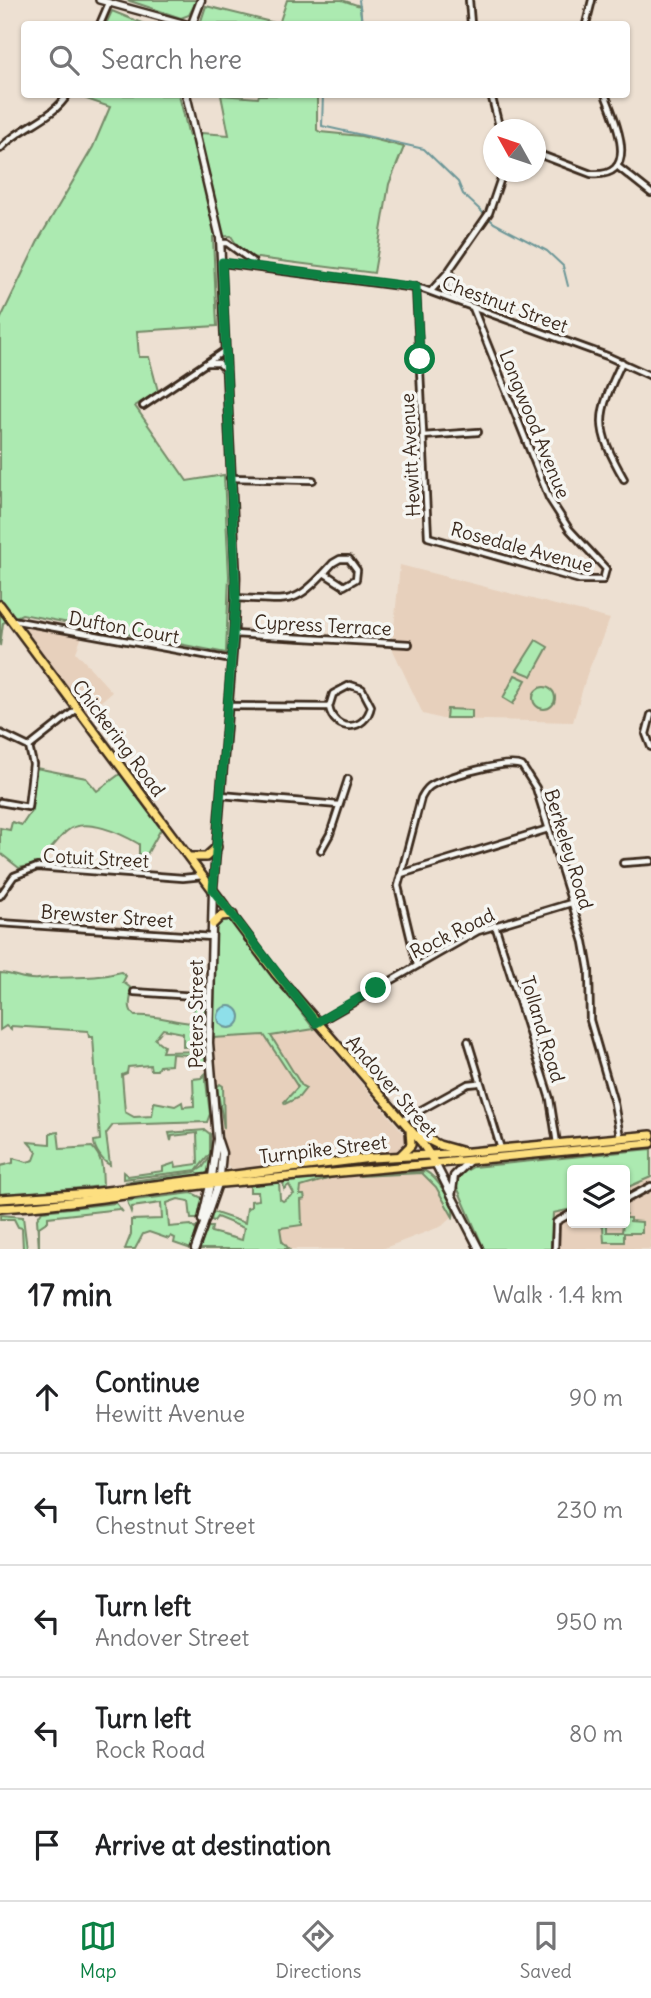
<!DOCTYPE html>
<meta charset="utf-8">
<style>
:root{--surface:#fff;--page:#f6f6f6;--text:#202124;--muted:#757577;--line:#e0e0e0;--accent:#0b8043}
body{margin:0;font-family:Delius,sans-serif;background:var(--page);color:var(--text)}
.controls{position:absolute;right:21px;bottom:21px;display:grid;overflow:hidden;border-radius:7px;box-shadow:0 2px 5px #0004}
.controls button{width:63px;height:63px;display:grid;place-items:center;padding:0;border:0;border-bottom:2px solid var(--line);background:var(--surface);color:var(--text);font:35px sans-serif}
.compass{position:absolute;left:483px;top:119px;width:63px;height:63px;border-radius:50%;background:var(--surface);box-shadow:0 2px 5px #0004;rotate:310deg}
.stop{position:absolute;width:21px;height:21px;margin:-16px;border:5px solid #0b8043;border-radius:50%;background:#fff}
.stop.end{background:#0b8043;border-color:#fff;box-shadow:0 2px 7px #0008}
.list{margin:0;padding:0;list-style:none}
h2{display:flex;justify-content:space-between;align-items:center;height:91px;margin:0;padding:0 28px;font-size:30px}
h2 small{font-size:23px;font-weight:400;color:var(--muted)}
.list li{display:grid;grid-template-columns:46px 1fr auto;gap:21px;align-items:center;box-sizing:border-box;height:112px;padding:0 28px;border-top:2px solid var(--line)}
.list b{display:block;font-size:26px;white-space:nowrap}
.list p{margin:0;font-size:23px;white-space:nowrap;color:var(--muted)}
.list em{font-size:23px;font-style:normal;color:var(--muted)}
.icon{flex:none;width:38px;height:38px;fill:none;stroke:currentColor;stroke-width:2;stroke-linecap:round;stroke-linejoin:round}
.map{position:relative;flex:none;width:651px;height:1249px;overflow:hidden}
.search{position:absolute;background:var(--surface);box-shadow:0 2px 5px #0004;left:21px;right:21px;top:21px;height:77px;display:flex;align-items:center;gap:18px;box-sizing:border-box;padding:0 24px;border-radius:7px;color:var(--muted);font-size:26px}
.sheet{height:651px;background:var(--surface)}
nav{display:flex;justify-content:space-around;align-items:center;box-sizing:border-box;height:98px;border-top:2px solid var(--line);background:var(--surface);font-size:19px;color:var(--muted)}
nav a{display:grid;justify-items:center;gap:4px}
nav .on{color:var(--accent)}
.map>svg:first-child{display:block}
</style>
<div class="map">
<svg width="651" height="1249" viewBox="0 0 651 1249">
<rect width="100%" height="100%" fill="#ede0d2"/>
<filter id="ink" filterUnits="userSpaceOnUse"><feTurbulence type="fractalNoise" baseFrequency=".0143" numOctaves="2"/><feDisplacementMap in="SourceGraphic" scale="14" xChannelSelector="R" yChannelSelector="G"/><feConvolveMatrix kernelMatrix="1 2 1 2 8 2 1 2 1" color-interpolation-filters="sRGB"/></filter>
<g filter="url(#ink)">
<g fill="#e7d0bc" fill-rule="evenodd">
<polygon points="400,565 610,619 587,674 573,722 442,719 423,714 392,648"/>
<polygon points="19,625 82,636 76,652 112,692 87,713"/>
<polygon points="315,1029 406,1136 409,1143 403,1151 231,1170 225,1161 213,1038 286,1035"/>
<path d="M651,1152V1249H487L459,1180ZM572,1170H625V1223H572Z"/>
<polygon points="425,1171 434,1177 455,1214 442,1226 382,1249 289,1249 282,1241 280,1228 300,1225 297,1180"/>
</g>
<g fill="#aceab1" stroke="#748a68" stroke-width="2">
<polygon points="127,0 197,0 189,15 181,18"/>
<polygon points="287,0 342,0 360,6 362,24 200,24 206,6 279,24"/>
<polygon points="112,11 144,24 106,24"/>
<polygon points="75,95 179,95 189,136 201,133 229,135 221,95 258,98 259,95 317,95 317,130 320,132 361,136 404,147 389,184 374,273 250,257 240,250 231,236 213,237 217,326 137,331 139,357 149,357 158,391 135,406 187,481 224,475 229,576 226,653 22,614 3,623 0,646 0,320 39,239 93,147 110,107"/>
<polygon points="536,640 548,647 532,676 517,670"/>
<polygon points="515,675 526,680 513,704 503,698"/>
<circle cx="544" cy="698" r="11"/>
<polygon points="447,709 472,710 472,718 446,718"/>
<path d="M36,768L86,778L97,791L120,774L161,829L147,854L145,870L139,869V844C122,834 85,816 67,831C58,838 55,847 44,854L43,863L19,868L0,853V828L10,830L12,822L22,825L32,810Z"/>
<polygon points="226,918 232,922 314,1029 271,1036 302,1086 306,1088 299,1097 285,1104 284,1102 298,1087 264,1035 213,1038 216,931 217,923"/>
<path d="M121,972L126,976L123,982L132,989C131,999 126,1008 135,1016C156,1014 172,1022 192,1023L195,1000L202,999L208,1005L205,1046L183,1047V1033L163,1029L155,1039L164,1046L162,1052L205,1051V1067L190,1064L189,1055L172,1054L171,1065L159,1066L157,1070H151L150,1065L128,1067L127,1073L122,1075L125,1112L134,1117L152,1116L154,1102L175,1106L182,1102L183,1107L194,1106L193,1079L201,1078L205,1074L210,1114L207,1122L113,1125L106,1134L110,1165C103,1162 94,1149 94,1141L100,1140L93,1037H89L88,1031L11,1026V1030L6,1026L0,1030V973C12,973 25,981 38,979C67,976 93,980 121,972Z"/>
<polygon points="220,1084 223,1086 224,1128 217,1087"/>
<polygon points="205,1130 210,1134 210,1154 197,1170 123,1179 123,1172 128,1176 163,1171 163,1167 175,1163 176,1167 198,1164 197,1133 172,1136 171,1141 169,1133"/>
<path d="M58,1132L60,1149L92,1147C104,1159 102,1170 103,1186L0,1195V1166L13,1163V1158L27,1162L34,1160L37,1152L28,1142L50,1144V1133Z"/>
<polygon points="651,1149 651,1177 628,1187 630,1194 625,1196 625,1170 572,1170 572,1209 553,1213 551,1249 484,1249 457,1187 459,1175 473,1167"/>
<polygon points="212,1154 210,1170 204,1175 131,1184 125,1182 195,1172 203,1167"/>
<path d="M425,1171C437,1177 456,1205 453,1217L436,1187L422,1173L359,1176Z"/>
<polygon points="334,1177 301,1187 300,1195 304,1195 305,1199 301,1200 302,1225 280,1228 282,1241 289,1249 199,1249 208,1227 212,1227 211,1232 242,1240 244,1228 217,1217 214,1221 211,1220 213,1212 245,1223 247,1208 251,1207 251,1201 259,1200 258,1192 250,1192 250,1185 279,1182 280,1199 283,1201 294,1194 289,1185 284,1189 283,1182"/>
<polygon points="192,1193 204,1199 200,1219 191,1219 189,1201 178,1199 167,1203 169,1227 191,1225 195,1229 198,1225 191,1249 174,1243 175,1238 171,1236 169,1239 149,1232 143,1234 135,1249 125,1249 131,1234 131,1220 162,1219 161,1203 132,1207 131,1212 127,1201"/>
<polygon points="116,1203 123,1212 119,1209 48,1217 48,1221 39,1227 39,1249 37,1219 42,1211"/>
<polygon points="625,1205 626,1218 630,1218 630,1221 642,1222 642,1233 624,1233 624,1242 604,1242 603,1226 594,1223 607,1223 607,1232 622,1232"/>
<polygon points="0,1215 23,1217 27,1249 23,1249 22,1228 18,1227 14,1219 0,1219"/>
</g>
<circle fill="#8edfe9" stroke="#6d9798" stroke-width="2" cx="229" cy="1017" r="11"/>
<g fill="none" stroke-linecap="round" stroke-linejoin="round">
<g stroke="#6d9798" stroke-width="2">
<polyline points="359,0 362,24"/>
<polyline points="323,94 322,126 424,149 458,182 463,194 494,223 547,251 563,266 568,286"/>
</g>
<g stroke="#3b2a1e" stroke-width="10">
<g id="minor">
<polyline points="469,0 471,24"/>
<polyline points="100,24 109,3"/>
<polyline points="586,24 592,0"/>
<polyline points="491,94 500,130"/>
<path d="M0,149C20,126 51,121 68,94"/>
<path d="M536,153L591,174C642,178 615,121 605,94"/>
<polyline points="617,166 651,193"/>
<polyline points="220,243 227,243 253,262"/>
<polyline points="222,263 423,289 607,356 651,376"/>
<polyline points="416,287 428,537 580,580 603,580 606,569 569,529 549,498 473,308"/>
<polyline points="431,291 449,271"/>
<polyline points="456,300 451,289 450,269 489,213 503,172"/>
<path d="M622,362C596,417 594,426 624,479"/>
<polyline points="207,363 219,363 225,369"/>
<polyline points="143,406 224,351"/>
<polyline points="423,436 478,432"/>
<polyline points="230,478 313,480"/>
<path d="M236,598C293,600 293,608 333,563L340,559H349L357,570L356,579L344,586L324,573"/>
<polyline points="12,620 232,660"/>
<polyline points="234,634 409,644"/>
<path d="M229,706L329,707C334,733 366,732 371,706L362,689L350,685L333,694L329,707"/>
<polyline points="651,715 646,734 651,747"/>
<polyline points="0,733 29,747 77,709"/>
<polyline points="221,795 339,805"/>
<polyline points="0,802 28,807 33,764 29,747"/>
<polyline points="321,850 330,834 348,779"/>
<polyline points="623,863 651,861"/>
<polyline points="401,874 548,829"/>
<polyline points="0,896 14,876 37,867 183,878 203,876"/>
<polyline points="0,923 212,937"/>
<polyline points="495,925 550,1099 557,1143"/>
<path d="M417,965L398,886L421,798C424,793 426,788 432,785C447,777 506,759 522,766L536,788L584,942L589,970L590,1020L614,1103L620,1137"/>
<polyline points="134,992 210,997"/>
<polyline points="317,1023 478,931 571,903"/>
<polyline points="468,1041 501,1149"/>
<polyline points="403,1120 468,1084 478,1083"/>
<polyline points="625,1200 651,1186"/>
<polyline points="555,1249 556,1222 572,1213"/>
</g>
</g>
<g stroke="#3b2a1e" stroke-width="10">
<polyline id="tertiary" points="99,0 186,24"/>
</g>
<g stroke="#3b2a1e" stroke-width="11">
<g id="secondary">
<polyline points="192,24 201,0"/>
<polyline points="186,94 220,238 236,577 234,634 213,889 209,1043 217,1139 212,1177"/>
<polyline points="218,1141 222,1153 220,1176"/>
<polyline points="435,1163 479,1249"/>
<polyline points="452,1192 454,1176 469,1161"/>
<polyline points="202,1220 210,1185"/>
<polyline points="195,1249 218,1184"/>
</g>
</g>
<g stroke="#3b2a1e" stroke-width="12">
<g id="primary">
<polyline points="0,605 275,973 422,1143 433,1160"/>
<polyline points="189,857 206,857 217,847"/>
<polyline points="213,924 221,916 233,915"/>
<polyline points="419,1135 439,1145 464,1152"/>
<polyline points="400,1156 411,1145 410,1130"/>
</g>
</g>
<g stroke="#3b2a1e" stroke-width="12">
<g id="trunk">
<polyline points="0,1199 91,1193 371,1158 448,1154 651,1135"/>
<path d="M0,1208C71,1205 141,1191 211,1184C358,1171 504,1157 651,1143"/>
</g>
</g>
<use href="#minor" stroke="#f6f6f2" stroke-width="4.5"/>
<use href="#tertiary" stroke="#f6f6f2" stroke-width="5"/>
<use href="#secondary" stroke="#f6f6f2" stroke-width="6"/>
<use href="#primary" stroke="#fddf80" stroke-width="7"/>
<use href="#trunk" stroke="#fddf80" stroke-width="7"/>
</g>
</g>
<g fill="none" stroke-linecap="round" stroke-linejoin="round" filter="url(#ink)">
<polyline stroke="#0b8043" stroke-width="9" points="376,988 316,1023 213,890 236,598 222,262 416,287 420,359"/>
</g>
<g text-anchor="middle" stroke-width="7" stroke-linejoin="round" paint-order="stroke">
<g font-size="19" fill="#3b2a1e" stroke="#f6f6f2">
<text transform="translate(505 304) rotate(20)" y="7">Chestnut Street</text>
<text transform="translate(535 424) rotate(68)" y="7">Longwood Avenue</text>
<text transform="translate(410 455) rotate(-93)" y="7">Hewitt Avenue</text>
<text transform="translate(522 547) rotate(15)" y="7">Rosedale Avenue</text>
<text transform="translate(323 625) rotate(3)" y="7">Cypress Terrace</text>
<text transform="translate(124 627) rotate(10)" y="7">Dufton Court</text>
<text transform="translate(119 738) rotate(53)" y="7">Chickering Road</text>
<text transform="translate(569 849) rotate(73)" y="7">Berkeley Road</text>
<text transform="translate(96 858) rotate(3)" y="7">Cotuit Street</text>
<text transform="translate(107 916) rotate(4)" y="7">Brewster Street</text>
<text transform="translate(452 933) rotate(-26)" y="7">Rock Road</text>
<text transform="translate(196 1014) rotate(-90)" y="7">Peters Street</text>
<text transform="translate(543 1029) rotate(73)" y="7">Tolland Road</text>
<text transform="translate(392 1086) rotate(49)" y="7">Andover Street</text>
<text transform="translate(323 1149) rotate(-7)" y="7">Turnpike Street</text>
</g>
</g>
</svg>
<div class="controls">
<button><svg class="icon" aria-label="layers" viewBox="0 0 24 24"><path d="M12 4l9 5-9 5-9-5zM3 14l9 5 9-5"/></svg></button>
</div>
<svg class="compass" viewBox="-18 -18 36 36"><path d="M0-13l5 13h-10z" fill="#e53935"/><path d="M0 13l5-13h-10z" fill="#757577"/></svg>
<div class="stop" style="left:420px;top:359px"></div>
<div class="stop end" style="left:376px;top:988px"></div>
<div class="search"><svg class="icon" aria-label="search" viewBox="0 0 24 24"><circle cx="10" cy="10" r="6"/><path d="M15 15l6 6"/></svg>Search here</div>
</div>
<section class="sheet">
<h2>17 min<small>Walk · 1.4 km</small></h2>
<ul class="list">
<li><svg class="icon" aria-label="ahead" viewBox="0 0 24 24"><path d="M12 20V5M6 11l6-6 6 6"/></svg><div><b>Continue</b><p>Hewitt Avenue</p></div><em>90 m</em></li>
<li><svg class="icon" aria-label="left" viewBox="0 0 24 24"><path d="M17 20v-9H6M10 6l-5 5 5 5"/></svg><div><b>Turn left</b><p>Chestnut Street</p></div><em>230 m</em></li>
<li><svg class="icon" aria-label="left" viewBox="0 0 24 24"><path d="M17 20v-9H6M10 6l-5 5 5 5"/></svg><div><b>Turn left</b><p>Andover Street</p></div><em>950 m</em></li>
<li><svg class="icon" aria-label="left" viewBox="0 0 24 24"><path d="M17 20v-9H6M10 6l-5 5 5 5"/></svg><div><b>Turn left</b><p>Rock Road</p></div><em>80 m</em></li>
<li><svg class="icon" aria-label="arrive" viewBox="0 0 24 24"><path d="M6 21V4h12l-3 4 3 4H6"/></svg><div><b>Arrive at destination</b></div></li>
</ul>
</section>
<nav>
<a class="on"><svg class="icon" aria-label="map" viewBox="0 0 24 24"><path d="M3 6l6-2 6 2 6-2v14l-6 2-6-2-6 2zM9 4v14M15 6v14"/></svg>Map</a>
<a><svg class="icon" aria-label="directions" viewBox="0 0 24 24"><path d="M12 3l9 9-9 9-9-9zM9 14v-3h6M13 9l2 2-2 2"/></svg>Directions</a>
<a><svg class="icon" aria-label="saved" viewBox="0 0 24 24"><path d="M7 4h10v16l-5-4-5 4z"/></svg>Saved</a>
</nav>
